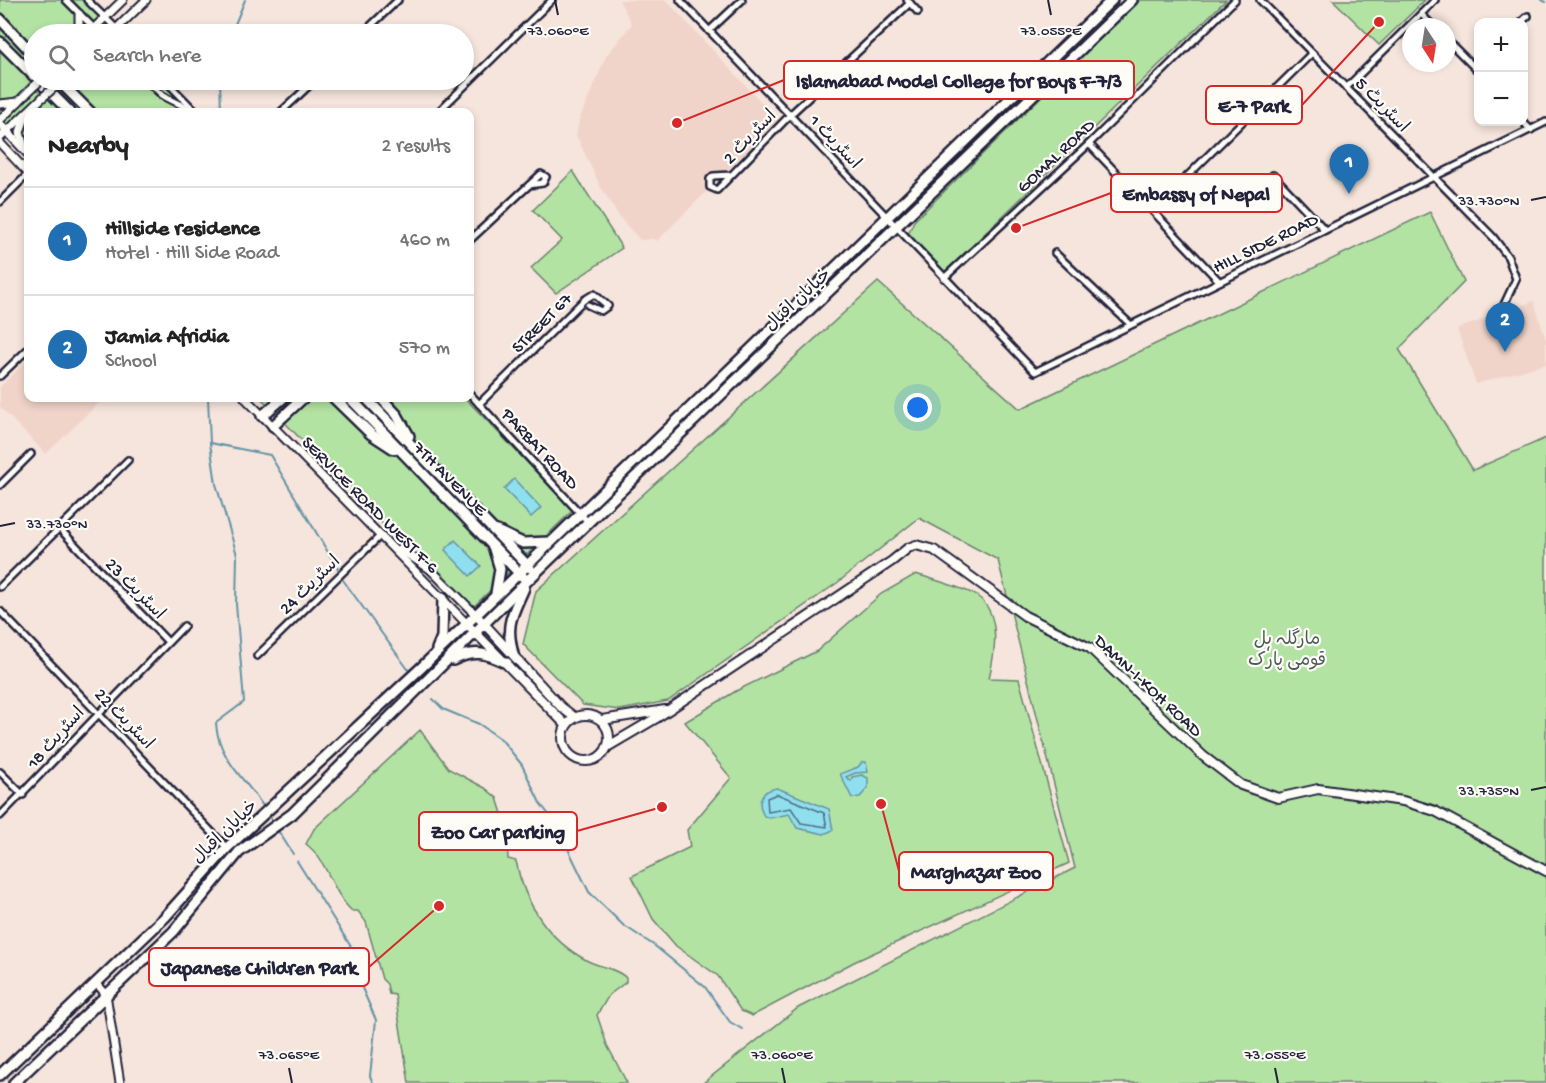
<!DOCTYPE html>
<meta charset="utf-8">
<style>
:root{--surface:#fff;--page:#f6f6f6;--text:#222;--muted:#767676;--line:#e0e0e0;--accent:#1f6fb2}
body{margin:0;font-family:"Gochi Hand","Playpen Sans Arabic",sans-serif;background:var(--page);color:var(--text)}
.controls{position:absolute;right:18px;top:18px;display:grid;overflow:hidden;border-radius:12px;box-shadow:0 3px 9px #0003}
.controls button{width:54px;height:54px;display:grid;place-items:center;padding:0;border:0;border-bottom:2px solid var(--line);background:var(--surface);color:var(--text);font:30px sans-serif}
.compass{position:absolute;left:1402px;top:18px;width:54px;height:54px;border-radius:50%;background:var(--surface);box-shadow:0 3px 9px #0003;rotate:168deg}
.you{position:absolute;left:918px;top:408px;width:21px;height:21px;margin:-15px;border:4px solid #fff;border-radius:50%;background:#1a73e8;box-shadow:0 0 0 9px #1a73e833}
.badge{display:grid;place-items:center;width:39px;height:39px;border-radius:50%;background:var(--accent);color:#fff;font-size:20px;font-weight:700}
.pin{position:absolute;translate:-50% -50px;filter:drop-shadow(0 2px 3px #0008)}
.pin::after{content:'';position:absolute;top:32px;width:21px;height:18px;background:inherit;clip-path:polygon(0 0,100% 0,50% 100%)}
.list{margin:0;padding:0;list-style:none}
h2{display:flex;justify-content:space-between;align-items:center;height:78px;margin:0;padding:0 24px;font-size:26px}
h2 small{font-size:20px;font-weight:400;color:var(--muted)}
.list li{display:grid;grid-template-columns:39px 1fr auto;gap:18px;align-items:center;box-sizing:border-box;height:108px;padding:0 24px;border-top:2px solid var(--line)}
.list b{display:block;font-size:22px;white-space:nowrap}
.list p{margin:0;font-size:20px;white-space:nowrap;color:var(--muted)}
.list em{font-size:20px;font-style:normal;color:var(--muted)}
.icon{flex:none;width:33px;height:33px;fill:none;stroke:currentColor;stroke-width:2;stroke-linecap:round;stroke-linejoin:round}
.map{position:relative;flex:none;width:1546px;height:1083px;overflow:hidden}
.search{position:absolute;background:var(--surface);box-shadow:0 3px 9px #0003;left:24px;top:24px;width:450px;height:66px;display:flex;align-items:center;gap:15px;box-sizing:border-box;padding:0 21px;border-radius:33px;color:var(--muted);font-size:22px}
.panel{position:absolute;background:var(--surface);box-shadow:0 3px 9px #0003;left:24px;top:108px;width:450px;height:294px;border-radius:12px}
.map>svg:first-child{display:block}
</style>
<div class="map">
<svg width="1546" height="1083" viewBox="0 0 1546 1083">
<rect width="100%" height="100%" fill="#f6e5dc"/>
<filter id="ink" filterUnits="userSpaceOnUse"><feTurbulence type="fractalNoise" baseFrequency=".0167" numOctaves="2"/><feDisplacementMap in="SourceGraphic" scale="12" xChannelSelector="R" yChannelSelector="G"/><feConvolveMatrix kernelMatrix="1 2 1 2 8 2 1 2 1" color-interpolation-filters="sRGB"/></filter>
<g filter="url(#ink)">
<g fill="#f1d4c9">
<polygon points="619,0 666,0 778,120 657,241 653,239 640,240 620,218 599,184 576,135 579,120 606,56 632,24"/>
<polygon points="1534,301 1546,340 1546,364 1476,384 1457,329"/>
<polygon points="28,359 28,398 104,398 46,454 0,407 0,387"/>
</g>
<g fill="#b2e3a3" stroke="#6a826f" stroke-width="1.5">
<polygon points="0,0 85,0 118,34 34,34 34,80 161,80 193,112 28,112 28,157 0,128"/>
<polygon points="1140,0 1226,0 945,272 908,234 914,221"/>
<polygon points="1333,0 1425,0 1379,45"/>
<polygon points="573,171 622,248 556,293 531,268 562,240 533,210"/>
<polygon points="1430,212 1464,282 1399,349 1473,470 1546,438 1546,1083 703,1083 798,1008 1075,868 998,560 919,518 837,583 668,701 620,710 583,705 523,644 536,591 878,282 1020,409"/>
<polygon points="261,398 465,398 573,510 468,612"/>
<path d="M916,574C931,579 965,588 977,596C1002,614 995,653 989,678L1019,679L1069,863L854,962L752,1016L741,1011L718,976L676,946L653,919L632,876L690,847L687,830L731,778L685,722L736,691L817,651L881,594Z"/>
<path d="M420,730L449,769L485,788L497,798L506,826L508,859L516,861C524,903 549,941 588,961C600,967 618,969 626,978V982L609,995L597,1015L607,1045L627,1083H409L395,995L389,994L387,984L382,979L366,922L358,911H352C332,893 327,859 306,844L314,829Z"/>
</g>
<g fill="#90dfee" stroke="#6493a6" stroke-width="1.5">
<polygon points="514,479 541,508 531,517 504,489"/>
<polygon points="455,540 481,566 470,576 445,550"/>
<polygon points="862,762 866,762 868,772 855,773 846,777 851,781 852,777 862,775 868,778 868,788 860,797 852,798 840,774 858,767"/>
<path d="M777,788L829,809L833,830L824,834L797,828L789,814L770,818L764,816C756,802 761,790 777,788Z"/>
</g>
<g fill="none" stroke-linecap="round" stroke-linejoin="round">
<polygon stroke="#4e6e83" stroke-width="1.5" points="777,794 824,813 827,827 801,823 791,808 768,812 767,798"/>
<g stroke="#6493a6" stroke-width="2">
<polyline points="1542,0 1546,2"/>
<polyline points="231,34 245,0"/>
<polyline points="220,80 221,112"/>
<polyline points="208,398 210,443 270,455 338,569"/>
<path d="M210,443L216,484L237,555L236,604L244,702L216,723C218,760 247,780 265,809"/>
<polyline points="343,580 410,672"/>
<polyline points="433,699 443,709 479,724 501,739 522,765 540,803 556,824 589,892 623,925 655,946 705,987 730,1022 742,1029"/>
<polyline points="268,813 274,824"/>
<polyline points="277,829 293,854"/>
<polyline points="297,861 365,969 362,988 376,1020 370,1076 373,1083"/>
</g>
<g stroke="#22223b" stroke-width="10">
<g id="minor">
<polyline points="66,0 100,34"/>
<polyline points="87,0 122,34"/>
<polyline points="680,0 1035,372 1546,122"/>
<polyline points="907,0 918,12"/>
<polyline points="1260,0 1493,237 1508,257 1516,279 1502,309"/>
<polyline points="1421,14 1434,27"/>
<polyline points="1521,22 1528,16"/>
<polyline points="709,31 742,0"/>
<polyline points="362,34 398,0"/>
<polyline points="1447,40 1478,71"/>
<polyline points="146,80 163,96 195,112"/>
<polyline points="165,80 195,111"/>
<polyline points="1346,88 1435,0"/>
<polyline points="281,112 315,80"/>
<polyline points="438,112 552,0"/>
<polyline points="1523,122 1531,130"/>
<polyline points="1089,144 1219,281"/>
<polyline points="731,175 713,176 710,179 710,187 717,190 791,114 910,3"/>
<polyline points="1273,175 1325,230"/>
<polyline points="0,202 28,174"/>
<polyline points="1153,210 1312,53"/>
<polyline points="470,240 541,174 546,177 543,183 529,185"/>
<polyline points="1055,253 1130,324"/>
<polyline points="944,278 1089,144 1235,0"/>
<polyline points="0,376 28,349"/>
<polyline points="470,394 589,523"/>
<polyline points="479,404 584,300 594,294 608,306 601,311 588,305"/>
<polyline points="0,485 31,454"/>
<polyline points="59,528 168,642"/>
<polyline points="0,587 128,460"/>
<polyline points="0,611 227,848"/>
<polyline points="257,656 381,535"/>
<polyline points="0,772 23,795"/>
<polyline points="0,816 184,626"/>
</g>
</g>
<g stroke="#22223b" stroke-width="11">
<g id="tertiary">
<polyline points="79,14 79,34"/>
<polyline points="88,34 123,0"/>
<polyline points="111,34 146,0"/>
<polyline points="0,104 18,102"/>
<polyline points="0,120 33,87"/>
<polyline points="0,124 28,154"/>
<polyline points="0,138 43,97"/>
<polyline points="0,143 28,173"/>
<polyline points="24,147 20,132 25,118"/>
<polyline points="245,398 466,623"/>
<polyline points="400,549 430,569 475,614"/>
<polyline points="96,983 106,994 120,1083"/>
</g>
</g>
<g stroke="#22223b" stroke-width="12">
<g id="secondary">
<polyline points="475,614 561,707 574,717"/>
<polyline points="466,623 566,725"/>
<circle cx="586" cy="738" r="23"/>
<polyline points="602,720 665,710"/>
<polyline points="607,747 658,717 892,561 908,548 916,545 934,550 1025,616 1090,648 1203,756 1241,785 1278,798 1318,789 1403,801 1435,811 1546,871"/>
</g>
</g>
<g stroke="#22223b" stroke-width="14">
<g id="primary">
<polyline points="0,19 34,55"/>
<polyline points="0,42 34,76"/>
<polyline points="38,80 70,112"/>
<polyline points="58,80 90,112"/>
<polyline points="334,398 371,434 394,449"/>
<polyline points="350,398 523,577"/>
<polyline points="366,398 530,568"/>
<polyline points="381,398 397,415 409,436"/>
<polyline points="262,416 283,398"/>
<polyline points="273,426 303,398"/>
<polyline points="497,531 523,543 549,542"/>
<polyline points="493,546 500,569 496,593"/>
<polyline points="437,649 442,637 443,598"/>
<path d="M513,654C505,623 512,616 524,588"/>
<path d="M453,660C474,649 486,653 507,663"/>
<polyline points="0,1075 165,917 227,848 422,667 1112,0"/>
<polyline points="14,1083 174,931 239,852 292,814 527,581 1132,0"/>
</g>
</g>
<use href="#minor" stroke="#fdfcf7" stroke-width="5"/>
<use href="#tertiary" stroke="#fdfcf7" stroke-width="7"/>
<use href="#secondary" stroke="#fdfcf7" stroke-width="8"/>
<use href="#primary" stroke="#fdfcf7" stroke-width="9"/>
<g stroke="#22223b" stroke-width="11" stroke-linecap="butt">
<g id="tertiary-bridge">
<polyline points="33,87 41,80"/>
<polyline points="43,97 63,80"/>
</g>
</g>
<use href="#tertiary-bridge" stroke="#fdfcf7" stroke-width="7"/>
</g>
</g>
<path fill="none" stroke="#22223b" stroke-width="2" d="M555,0L558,15M1048,0L1051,15M1531,200L1546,197M0,526L15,523M1531,790L1546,787M289,1068L292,1083M782,1068L785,1083M1275,1068L1278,1083"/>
<g text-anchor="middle" stroke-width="4.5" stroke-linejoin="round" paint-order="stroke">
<g font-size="18" fill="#22223b" stroke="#fdfcf7">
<text transform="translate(1383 104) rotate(46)" y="6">اسٹریٹ 5</text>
<text transform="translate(749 136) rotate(-46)" y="6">اسٹریٹ 2</text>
<text transform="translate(836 141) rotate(47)" y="6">اسٹریٹ 1</text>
<text transform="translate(1055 155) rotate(-43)" y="6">GOMAL ROAD</text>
<text transform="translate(1265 242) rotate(-26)" y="6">HILL SIDE ROAD</text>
<text transform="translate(797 299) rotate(-43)" y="6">خیابان اقبال</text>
<text transform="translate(541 322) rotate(-45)" y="6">STREET 67</text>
<text transform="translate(541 448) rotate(47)" y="6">PARBAT ROAD</text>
<text transform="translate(451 478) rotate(45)" y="6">7TH AVENUE</text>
<text transform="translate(371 504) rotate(45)" y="6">SERVICE ROAD WEST F-6</text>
<text transform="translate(309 584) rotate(-44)" y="6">اسٹریٹ 24</text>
<text transform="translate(136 588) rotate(46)" y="6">اسٹریٹ 23</text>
<text transform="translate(1149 685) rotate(43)" y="6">DAMN-I-KOH ROAD</text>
<text transform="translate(125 718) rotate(46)" y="6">اسٹریٹ 22</text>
<text transform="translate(55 737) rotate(-48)" y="6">اسٹریٹ 18</text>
<text transform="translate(224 831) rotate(-44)" y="6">خیابان اقبال</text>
</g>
<g font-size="18" fill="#4d5c5a" stroke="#fdfcf7">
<text x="1287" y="644">مارگلہ ہل<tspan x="1287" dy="21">قومی پارک</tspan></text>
</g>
</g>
<g font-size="15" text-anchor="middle" fill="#22223b" stroke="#fdfcf7" stroke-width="4.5" stroke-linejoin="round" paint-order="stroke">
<text x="558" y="35">73.060°E</text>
<text x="1051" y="35">73.055°E</text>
<text x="1489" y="205">33.730°N</text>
<text x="57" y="528">33.730°N</text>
<text x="1489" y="795">33.735°N</text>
<text x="289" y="1059">73.065°E</text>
<text x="782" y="1059">73.060°E</text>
<text x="1275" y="1059">73.055°E</text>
</g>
<path fill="none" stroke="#d62828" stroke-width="2" d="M677 123L784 80M1379 22L1302 105M1016 228L1111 193M662 807L577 831M881 804L899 871M439 906L369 967"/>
<g fill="#d62828" stroke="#fdfcf7" stroke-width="2">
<circle cx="677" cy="123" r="6"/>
<circle cx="1379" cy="22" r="6"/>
<circle cx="1016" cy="228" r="6"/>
<circle cx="662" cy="807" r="6"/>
<circle cx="881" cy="804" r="6"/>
<circle cx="439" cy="906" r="6"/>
</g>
<g fill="#fdfcf7" stroke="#d62828" stroke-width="2">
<rect x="784" y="61" width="350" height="38" rx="6"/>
<rect x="1206" y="86" width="96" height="38" rx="6"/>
<rect x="1111" y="174" width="171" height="38" rx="6"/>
<rect x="419" y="812" width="158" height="38" rx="6"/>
<rect x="899" y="852" width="154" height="38" rx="6"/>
<rect x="149" y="948" width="220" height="38" rx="6"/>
</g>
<g font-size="20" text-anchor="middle" font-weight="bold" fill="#22223b">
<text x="959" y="87">Islamabad Model College for Boys F-7/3</text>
<text x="1254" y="112">E-7 Park</text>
<text x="1196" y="200">Embassy of Nepal</text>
<text x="498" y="838">Zoo Car parking</text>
<text x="976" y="878">Marghazar Zoo</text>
<text x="259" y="974">Japanese Children Park</text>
</g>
</svg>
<div class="controls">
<button>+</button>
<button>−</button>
</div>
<svg class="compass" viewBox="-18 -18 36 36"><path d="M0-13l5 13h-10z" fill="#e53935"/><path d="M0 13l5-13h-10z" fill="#767676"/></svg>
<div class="you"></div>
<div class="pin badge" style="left:1349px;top:194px">1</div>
<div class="pin badge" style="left:1505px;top:352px">2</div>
<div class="search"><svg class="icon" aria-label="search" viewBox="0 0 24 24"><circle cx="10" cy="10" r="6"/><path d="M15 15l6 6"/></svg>Search here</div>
<section class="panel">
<h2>Nearby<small>2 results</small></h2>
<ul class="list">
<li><span class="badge">1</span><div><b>Hillside residence</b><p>Hotel · Hill Side Road</p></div><em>460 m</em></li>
<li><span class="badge">2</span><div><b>Jamia Afridia</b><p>School</p></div><em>570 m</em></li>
</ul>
</section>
</div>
